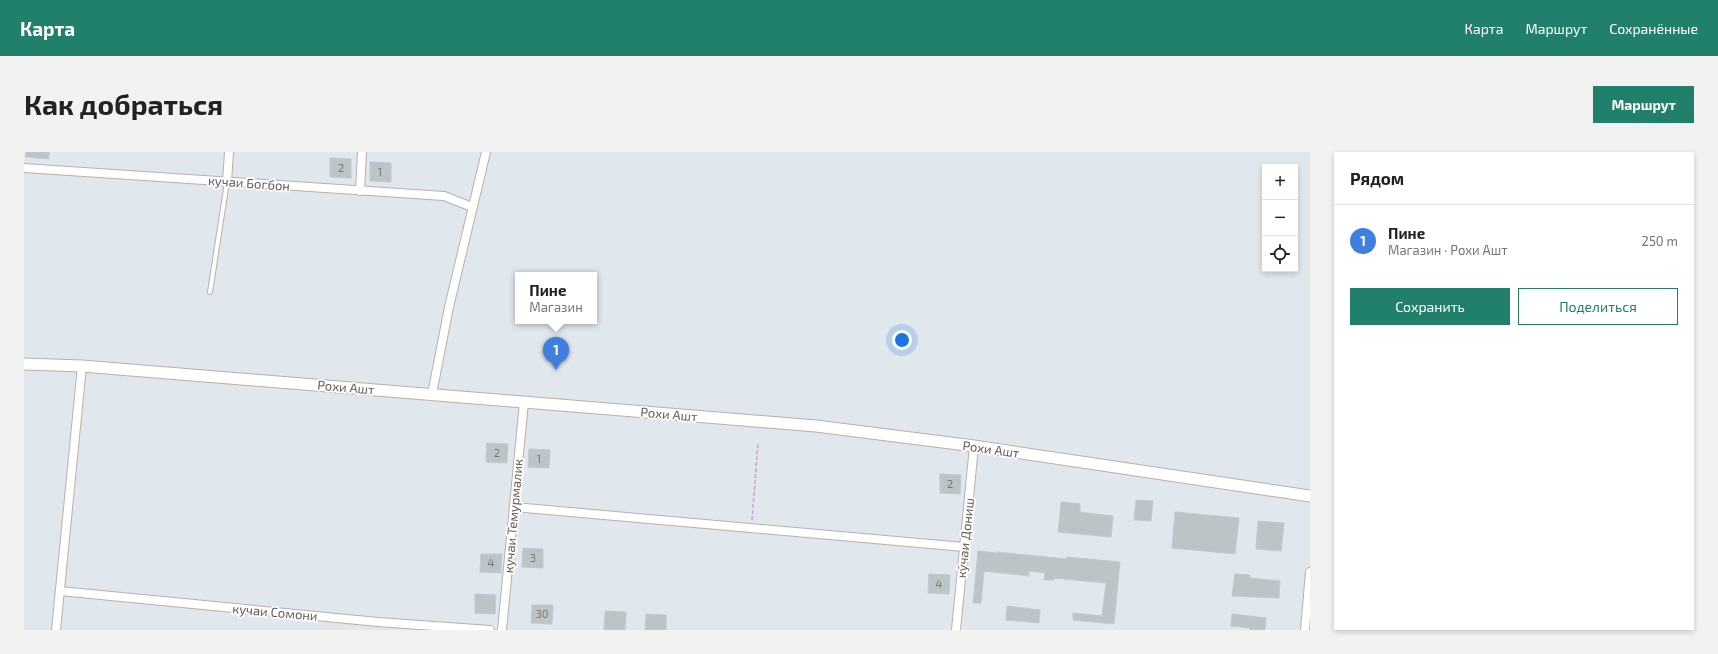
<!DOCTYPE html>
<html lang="ru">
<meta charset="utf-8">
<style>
:root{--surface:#fff;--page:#f2f2f2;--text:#222;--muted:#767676;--line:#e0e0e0;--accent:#21806b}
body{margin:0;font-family:"Exo 2",sans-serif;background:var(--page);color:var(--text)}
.controls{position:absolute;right:12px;top:12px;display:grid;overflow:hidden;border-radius:0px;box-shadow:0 2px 6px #0003}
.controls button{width:36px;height:36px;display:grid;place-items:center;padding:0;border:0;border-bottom:1px solid var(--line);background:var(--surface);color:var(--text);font:20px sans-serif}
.you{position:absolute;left:878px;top:188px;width:14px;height:14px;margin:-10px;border:3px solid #fff;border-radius:50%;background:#1a73e8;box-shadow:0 0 0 6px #1a73e833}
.badge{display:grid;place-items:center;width:26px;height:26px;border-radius:50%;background:var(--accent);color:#fff;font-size:13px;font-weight:700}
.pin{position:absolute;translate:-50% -33px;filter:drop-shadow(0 1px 2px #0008)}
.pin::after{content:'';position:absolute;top:21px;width:14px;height:12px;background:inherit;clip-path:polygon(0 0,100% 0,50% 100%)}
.popup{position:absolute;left:491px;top:120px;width:82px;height:52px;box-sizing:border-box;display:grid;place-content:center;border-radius:0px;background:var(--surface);filter:drop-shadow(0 1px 3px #0005);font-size:13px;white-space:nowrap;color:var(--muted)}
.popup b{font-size:15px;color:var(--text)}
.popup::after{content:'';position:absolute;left:50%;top:100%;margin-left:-8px;border:8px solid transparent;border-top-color:var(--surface)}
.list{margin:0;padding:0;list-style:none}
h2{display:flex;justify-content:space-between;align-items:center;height:52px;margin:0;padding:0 16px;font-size:17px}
h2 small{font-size:13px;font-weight:400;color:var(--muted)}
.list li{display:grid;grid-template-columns:26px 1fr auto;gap:12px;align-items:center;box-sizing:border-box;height:72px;padding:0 16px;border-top:1px solid var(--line)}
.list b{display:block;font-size:15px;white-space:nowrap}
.list p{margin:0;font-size:13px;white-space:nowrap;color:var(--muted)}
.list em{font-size:13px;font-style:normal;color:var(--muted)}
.actions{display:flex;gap:8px;padding:12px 16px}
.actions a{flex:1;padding:9px 0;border:1px solid var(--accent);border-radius:0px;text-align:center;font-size:14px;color:var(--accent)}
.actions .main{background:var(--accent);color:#fff}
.icon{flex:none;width:22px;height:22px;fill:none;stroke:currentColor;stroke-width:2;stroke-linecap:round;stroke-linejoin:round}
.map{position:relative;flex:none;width:1286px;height:478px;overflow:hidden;border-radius:0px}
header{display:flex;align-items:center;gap:24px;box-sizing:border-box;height:56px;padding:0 20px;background:var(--accent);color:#fff}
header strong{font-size:19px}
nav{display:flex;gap:22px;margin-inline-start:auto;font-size:14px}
.intro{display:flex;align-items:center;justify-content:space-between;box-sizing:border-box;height:96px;padding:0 24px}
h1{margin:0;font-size:28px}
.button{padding:10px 18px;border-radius:0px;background:var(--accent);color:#fff;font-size:14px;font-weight:700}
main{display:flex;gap:24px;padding:0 24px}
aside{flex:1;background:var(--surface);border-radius:0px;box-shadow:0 2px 6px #0003}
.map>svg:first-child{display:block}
</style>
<header>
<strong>Карта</strong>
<nav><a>Карта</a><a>Маршрут</a><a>Сохранённые</a></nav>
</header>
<div class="intro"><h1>Как добраться</h1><a class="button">Маршрут</a></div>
<main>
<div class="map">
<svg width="1286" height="478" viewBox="0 0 1286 478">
<rect width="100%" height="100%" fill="#e0e7ed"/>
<g fill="#bdc4c8" stroke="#becad2">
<polygon points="2,0 25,0 25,7 2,5"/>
<polygon points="306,6 327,7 327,26 306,25"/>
<polygon points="346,10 367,11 367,30 346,29"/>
<polygon points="463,291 484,292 483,311 462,310"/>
<polygon points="505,297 526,298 525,316 504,315"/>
<polygon points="916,322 937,323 936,342 916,341"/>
<polygon points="1112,348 1129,349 1127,369 1110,368"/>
<polygon points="1037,350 1056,352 1056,360 1089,364 1087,385 1034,380"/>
<polygon points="1151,360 1215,366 1211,402 1148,396"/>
<polygon points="1234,369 1260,371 1257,399 1232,397"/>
<polygon points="499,396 519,397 519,416 498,415"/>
<polygon points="954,399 973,401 973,400 1043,407 1043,405 1096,410 1090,472 1049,468 1049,461 1078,464 1082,431 1030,426 1030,428 1020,428 1021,421 1005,419 1005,424 960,419 957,451 949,451"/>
<polygon points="457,402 478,402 477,421 456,420"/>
<polygon points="905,422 926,423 925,442 904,441"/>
<polygon points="1211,422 1226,423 1226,426 1256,429 1255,446 1208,444"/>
<polygon points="451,442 472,443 471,462 451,461"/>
<polygon points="508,453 529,453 528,472 507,471"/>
<polygon points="983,454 1016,458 1015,471 982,468"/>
<polygon points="581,459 602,460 601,478 580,478"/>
<polygon points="622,462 642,463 642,478 621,478"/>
<polygon points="1208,462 1242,466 1241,478 1226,478 1226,476 1207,474"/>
</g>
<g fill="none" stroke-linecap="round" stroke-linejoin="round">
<g stroke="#b7b1ae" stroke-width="6">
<polyline id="lane" points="186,140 203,30"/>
</g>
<g stroke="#b7b1ae" stroke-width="10">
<g id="street">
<polyline points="0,16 420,44 448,55"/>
<polyline points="203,30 205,0"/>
<polyline points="336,39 338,0"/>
<polyline points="408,242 425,155 462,0"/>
<polyline points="490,355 940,395"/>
<polyline points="36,439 354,470 466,478"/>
<polyline points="32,478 58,214"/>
<polyline points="478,478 500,250"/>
<polyline points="932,478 950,294"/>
<polyline points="1281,478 1286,420"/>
</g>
</g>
<g stroke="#b7b0ad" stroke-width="13">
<polyline id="secondary" points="0,212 58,214 792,274 950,294 1286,344"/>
</g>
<polyline stroke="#d79cda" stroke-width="1.5" stroke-dasharray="4 2" stroke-linecap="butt" points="728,368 734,291"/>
<use href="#lane" stroke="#fff" stroke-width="4"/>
<use href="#street" stroke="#fff" stroke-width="8"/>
<use href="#secondary" stroke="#fff" stroke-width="11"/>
</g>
<g text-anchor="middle" stroke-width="3.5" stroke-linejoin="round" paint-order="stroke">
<g font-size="11" fill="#797575">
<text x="317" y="20">2</text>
<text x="356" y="24">1</text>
<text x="473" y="305">2</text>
<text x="515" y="311">1</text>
<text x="926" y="336">2</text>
<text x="509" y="410">3</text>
<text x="467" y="415">4</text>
<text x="915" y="436">4</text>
<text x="518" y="466">30</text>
</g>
<g font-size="13" fill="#625b59" stroke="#fff">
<text transform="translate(225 31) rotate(4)" y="5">кучаи Богбон</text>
<text transform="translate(322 235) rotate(5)" y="5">Рохи Ашт</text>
<text transform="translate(645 262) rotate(5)" y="5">Рохи Ашт</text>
<text transform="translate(967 297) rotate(8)" y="5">Рохи Ашт</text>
<text transform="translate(489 364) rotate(-85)" y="5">кучаи Темурмалик</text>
<text transform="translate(941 386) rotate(-84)" y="5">кӯчаи Дониш</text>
<text transform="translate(251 460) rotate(5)" y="5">кучаи Сомони</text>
</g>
</g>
</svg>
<div class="controls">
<button>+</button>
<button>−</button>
<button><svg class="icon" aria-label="locate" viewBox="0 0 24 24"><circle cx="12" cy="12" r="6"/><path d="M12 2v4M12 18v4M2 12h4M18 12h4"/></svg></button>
</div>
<div class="you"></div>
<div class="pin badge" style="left:532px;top:218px;background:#3f7fe0">1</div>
<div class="popup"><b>Пине</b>Магазин</div>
</div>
<aside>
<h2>Рядом<small></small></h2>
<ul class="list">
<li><span class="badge" style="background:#3f7fe0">1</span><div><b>Пине</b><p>Магазин · Рохи Ашт</p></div><em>250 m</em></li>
</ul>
<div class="actions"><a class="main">Сохранить</a><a>Поделиться</a></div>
</aside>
</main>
